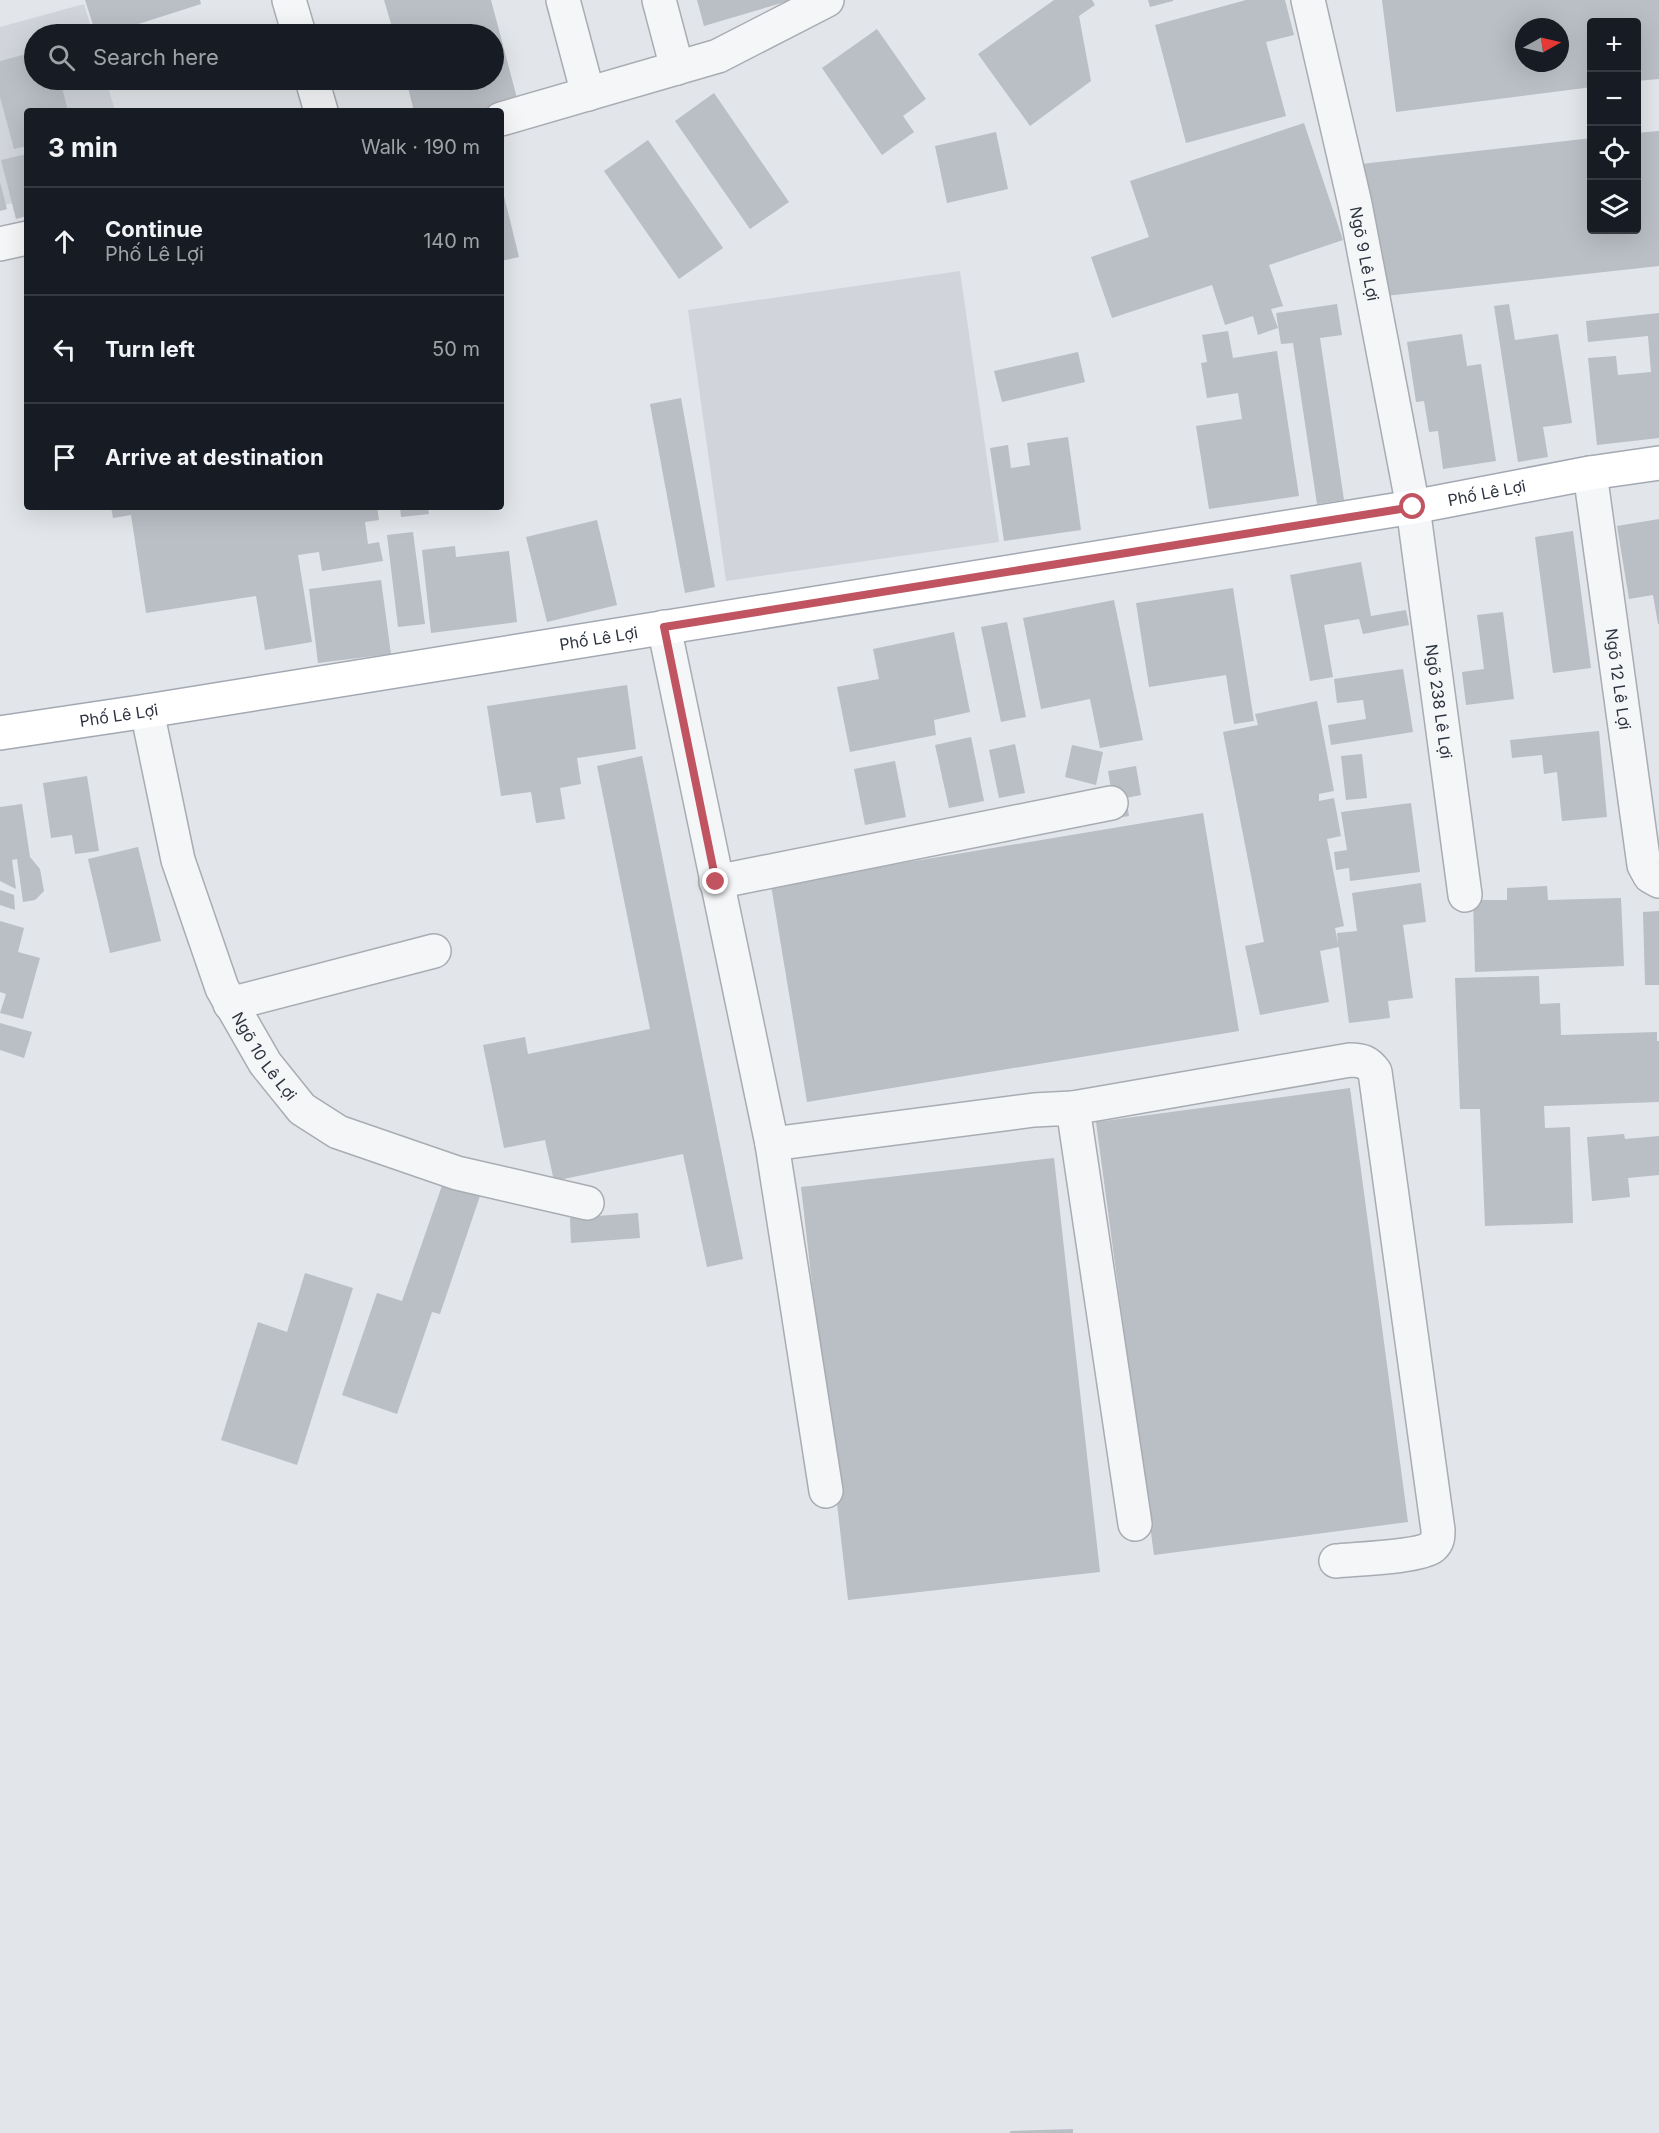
<!DOCTYPE html>
<meta charset="utf-8">
<style>
:root{--surface:#171b24;--page:#20242c;--text:#f1f3f6;--muted:#9ea1a6;--line:#363941}
body{margin:0;font-family:Inter,sans-serif;background:var(--page);color:var(--text)}
.controls{position:absolute;right:18px;top:18px;display:grid;overflow:hidden;border-radius:6px;box-shadow:0 6px 24px #0002}
.controls button{width:54px;height:54px;display:grid;place-items:center;padding:0;border:0;border-bottom:2px solid var(--line);background:var(--surface);color:var(--text);font:30px sans-serif}
.compass{position:absolute;left:1515px;top:18px;width:54px;height:54px;border-radius:50%;background:var(--surface);box-shadow:0 6px 24px #0002;rotate:82deg}
.stop{position:absolute;width:18px;height:18px;margin:-14px;border:4px solid #c05561;border-radius:50%;background:#fff}
.stop.end{background:#c05561;border-color:#fff;box-shadow:0 2px 6px #0008}
.list{margin:0;padding:0;list-style:none}
h2{display:flex;justify-content:space-between;align-items:center;height:78px;margin:0;padding:0 24px;font-size:26px}
h2 small{font-size:20px;font-weight:400;color:var(--muted)}
.list li{display:grid;grid-template-columns:39px 1fr auto;gap:18px;align-items:center;box-sizing:border-box;height:108px;padding:0 24px;border-top:2px solid var(--line)}
.list b{display:block;font-size:22px;white-space:nowrap}
.list p{margin:0;font-size:20px;white-space:nowrap;color:var(--muted)}
.list em{font-size:20px;font-style:normal;color:var(--muted)}
.icon{flex:none;width:33px;height:33px;fill:none;stroke:currentColor;stroke-width:2;stroke-linecap:round;stroke-linejoin:round}
.map{position:relative;flex:none;width:1659px;height:2133px;overflow:hidden}
.search{position:absolute;background:var(--surface);box-shadow:0 6px 24px #0002;left:24px;top:24px;width:480px;height:66px;display:flex;align-items:center;gap:15px;box-sizing:border-box;padding:0 21px;border-radius:33px;color:var(--muted);font-size:22px}
.panel{position:absolute;background:var(--surface);box-shadow:0 6px 24px #0002;left:24px;top:108px;width:480px;height:402px;border-radius:6px}
.map>svg:first-child{display:block}
</style>
<div class="map">
<svg width="1659" height="2133" viewBox="0 0 1659 2133">
<rect width="100%" height="100%" fill="#e2e5e9"/>
<g fill="#d1d4db">
<polygon points="84,4 93,34 34,34 34,80 106,80 115,111 27,111 27,200 0,206 0,27"/>
<polygon points="960,271 999,542 726,581 688,310"/>
</g>
<g fill="#babec5" fill-rule="evenodd">
<polygon points="85,0 200,0 201,4 107,34 96,34"/>
<polygon points="384,0 491,0 518,102 486,111 414,111 406,80 494,80 494,34 394,34"/>
<polygon points="697,0 788,0 788,1 704,26"/>
<polygon points="1054,0 1092,0 1095,5 1079,16 1091,81 1030,126 978,54"/>
<polygon points="1148,0 1173,0 1173,1 1150,7"/>
<polygon points="1246,0 1285,0 1294,35 1266,42 1286,116 1186,143 1155,25"/>
<path d="M1382,0H1659V79L1636,81V22H1592V87L1396,112ZM1524,27H1560V63H1524Z"/>
<polygon points="877,29 926,99 903,116 914,132 882,155 822,68"/>
<polygon points="34,52 34,80 60,80 68,111 27,111 27,146 14,149 0,97 0,61"/>
<polygon points="714,93 789,202 750,229 675,121"/>
<polygon points="1304,123 1343,240 1269,265 1283,306 1271,309 1278,328 1258,335 1253,316 1225,325 1212,285 1112,318 1091,257 1149,237 1130,181"/>
<polygon points="1659,131 1659,266 1376,297 1361,164 1592,138 1592,230 1636,230 1636,133"/>
<polygon points="996,132 1008,189 947,203 935,146"/>
<polygon points="648,140 723,248 679,279 604,171"/>
<polygon points="27,154 27,216 16,219 1,160"/>
<polygon points="0,182 7,209 0,211"/>
<polygon points="502,188 519,257 501,261 501,189"/>
<polygon points="1337,304 1342,335 1320,338 1344,500 1317,504 1293,343 1281,344 1276,313"/>
<polygon points="1509,304 1515,340 1558,334 1572,423 1543,427 1548,457 1518,462 1494,306"/>
<polygon points="1659,313 1659,438 1597,445 1588,358 1616,356 1618,375 1651,372 1648,336 1588,342 1586,321"/>
<polygon points="1228,331 1233,358 1277,351 1299,496 1209,509 1196,426 1242,419 1238,393 1207,398 1201,363 1207,362 1202,335"/>
<polygon points="1462,334 1467,366 1481,364 1496,461 1443,469 1438,431 1429,432 1424,401 1416,402 1407,342"/>
<polygon points="1078,352 1085,382 1002,402 994,371"/>
<polygon points="681,398 715,587 685,593 650,404"/>
<polygon points="1068,437 1081,530 1004,541 990,448 1008,445 1011,468 1030,465 1027,443"/>
<polygon points="111,507 377,507 379,520 365,522 368,544 379,542 383,561 322,571 319,552 298,555 312,642 265,650 256,596 146,613 131,515 113,518"/>
<polygon points="400,507 428,507 429,514 401,517"/>
<polygon points="1659,519 1659,624 1658,624 1653,595 1629,599 1617,526"/>
<polygon points="597,520 617,605 547,622 526,537"/>
<polygon points="1573,531 1591,668 1553,673 1535,537"/>
<polygon points="413,532 425,624 398,627 387,535"/>
<polygon points="455,546 456,557 509,551 517,622 431,633 422,550"/>
<polygon points="1361,562 1371,616 1406,610 1409,625 1363,634 1359,619 1324,625 1333,677 1310,681 1290,575"/>
<polygon points="381,580 391,654 318,663 309,589"/>
<polygon points="1233,588 1254,721 1234,724 1226,675 1149,687 1136,603"/>
<polygon points="1114,600 1143,740 1100,748 1090,699 1041,709 1023,618"/>
<polygon points="1503,612 1514,699 1466,705 1462,672 1484,669 1477,615"/>
<polygon points="1007,622 1026,717 1001,722 981,627"/>
<polygon points="954,632 970,712 934,720 936,735 850,752 837,687 879,679 873,649"/>
<polygon points="1403,669 1413,732 1331,745 1328,725 1366,719 1363,700 1337,703 1334,679"/>
<polygon points="627,685 636,749 577,758 581,784 560,788 565,819 536,823 531,792 501,796 487,706"/>
<polygon points="1317,701 1334,791 1319,794 1319,801 1334,798 1341,836 1327,839 1344,926 1335,928 1338,944 1337,933 1357,931 1352,893 1421,883 1426,922 1403,925 1413,998 1388,1001 1390,1018 1349,1023 1339,947 1320,951 1329,1002 1260,1015 1245,946 1264,942 1223,732 1258,725 1255,714"/>
<polygon points="1599,731 1607,817 1562,821 1557,772 1544,774 1542,755 1512,758 1510,740"/>
<polygon points="971,737 984,801 949,808 935,745"/>
<polygon points="1015,744 1025,793 999,798 989,750"/>
<polygon points="1072,745 1103,752 1096,785 1065,777"/>
<polygon points="1362,754 1367,798 1346,800 1341,756"/>
<polygon points="642,756 743,1259 707,1267 683,1154 554,1181 545,1140 504,1148 483,1045 525,1037 528,1054 650,1029 597,766"/>
<polygon points="895,761 906,817 865,825 854,769"/>
<polygon points="1136,766 1141,795 1126,798 1129,816 1116,818 1108,771"/>
<polygon points="87,776 99,851 75,854 72,835 51,838 43,783"/>
<polygon points="1411,803 1420,872 1350,881 1349,868 1336,870 1334,852 1347,850 1341,812"/>
<polygon points="22,804 30,857 40,869 44,891 35,900 23,902 17,859 12,860 16,889 0,881 0,807"/>
<polygon points="1203,813 1239,1031 807,1102 771,885"/>
<polygon points="138,847 161,941 110,953 88,859"/>
<polygon points="1547,886 1548,900 1621,898 1624,966 1475,972 1473,900 1507,900 1507,888"/>
<polygon points="0,890 14,895 15,910 0,905"/>
<polygon points="1659,911 1659,985 1645,985 1643,912"/>
<polygon points="0,921 24,928 18,952 40,958 23,1019 0,1013 6,994 0,992"/>
<polygon points="1539,976 1540,1004 1560,1003 1561,1035 1657,1032 1657,1041 1659,1041 1659,1102 1544,1106 1545,1128 1570,1127 1573,1223 1485,1226 1480,1109 1460,1109 1455,978"/>
<polygon points="0,1023 32,1032 24,1058 0,1050"/>
<polygon points="1350,1088 1408,1522 1154,1555 1096,1122"/>
<polygon points="1624,1134 1625,1139 1659,1136 1659,1175 1628,1178 1630,1197 1592,1201 1587,1137"/>
<polygon points="1054,1158 1100,1572 848,1600 801,1187"/>
<polygon points="446,1174 483,1187 440,1314 432,1312 397,1414 342,1395 377,1293 402,1301"/>
<polygon points="638,1213 640,1238 571,1243 570,1218"/>
<polygon points="305,1273 353,1288 297,1465 221,1440 258,1322 287,1332"/>
<polygon points="1073,2129 1073,2133 1010,2133 1010,2131"/>
</g>
<g fill="none" stroke-linecap="round" stroke-linejoin="round">
<g stroke="#a8acb3" stroke-width="36">
<g id="minor">
<polyline points="289,0 299,34"/>
<polyline points="563,0 588,94"/>
<polyline points="659,0 677,68"/>
<path id="s1" d="M1308,0L1355,204L1413,507L1465,895"/>
<polyline points="312,80 321,111"/>
<polyline points="501,119 718,56 827,0"/>
<polyline points="0,244 27,238"/>
<path id="s2" d="M1590,473L1644,865L1650,876L1659,881"/>
<polyline points="664,627 772,1144 826,1491"/>
<path id="s3" d="M147,711L178,860L222,988L265,1063L302,1109L338,1132L457,1173L587,1203"/>
<polyline points="716,882 1111,803"/>
<polyline points="230,1004 434,951"/>
<path d="M1073,1108L1350,1060C1362,1060 1368,1062 1375,1072L1438,1530C1438,1537 1438,1542 1432,1547C1419,1557 1355,1559 1336,1561"/>
<polyline points="772,1144 1034,1110 1073,1108 1135,1524"/>
</g>
</g>
<g stroke="#a3a9b3" stroke-width="36">
<g id="major">
<path id="s4" d="M0,733L147,711L1413,507L1590,473L1659,463"/>
</g>
</g>
<use href="#minor" stroke="#f5f6f8" stroke-width="33"/>
<use href="#major" stroke="#fff" stroke-width="33"/>
</g>
<g fill="none" stroke-linecap="round" stroke-linejoin="round">
<polyline stroke="#c05561" stroke-width="8" points="716,882 664,627 1413,507"/>
</g>
<g text-anchor="middle" stroke-width="5" stroke-linejoin="round" paint-order="stroke">
<g font-size="16" fill="#2c323f" stroke="#f2f4f7">
<text dy="6" stroke="none"><textPath href="#s1" startOffset="260">Ngõ 9 Lê Lợi</textPath></text>
<text dy="6" stroke="none"><textPath href="#s4" startOffset="1506">Phố Lê Lợi</textPath></text>
<text dy="6" stroke="none"><textPath href="#s4" startOffset="606">Phố Lê Lợi</textPath></text>
<text dy="6" stroke="none"><textPath href="#s2" startOffset="208">Ngõ 12 Lê Lợi</textPath></text>
<text dy="6" stroke="none"><textPath href="#s1" startOffset="714">Ngõ 238 Lê Lợi</textPath></text>
<text dy="6" stroke="none"><textPath href="#s4" startOffset="120">Phố Lê Lợi</textPath></text>
<text dy="6" stroke="none"><textPath href="#s3" startOffset="368">Ngõ 10 Lê Lợi</textPath></text>
</g>
</g>
</svg>
<div class="controls">
<button>+</button>
<button>−</button>
<button><svg class="icon" aria-label="locate" viewBox="0 0 24 24"><circle cx="12" cy="12" r="6"/><path d="M12 2v4M12 18v4M2 12h4M18 12h4"/></svg></button>
<button><svg class="icon" aria-label="layers" viewBox="0 0 24 24"><path d="M12 4l9 5-9 5-9-5zM3 14l9 5 9-5"/></svg></button>
</div>
<svg class="compass" viewBox="-18 -18 36 36"><path d="M0-13l5 13h-10z" fill="#e53935"/><path d="M0 13l5-13h-10z" fill="#9ea1a6"/></svg>
<div class="stop" style="left:1413px;top:507px"></div>
<div class="stop end" style="left:716px;top:882px"></div>
<div class="search"><svg class="icon" aria-label="search" viewBox="0 0 24 24"><circle cx="10" cy="10" r="6"/><path d="M15 15l6 6"/></svg>Search here</div>
<section class="panel">
<h2>3 min<small>Walk · 190 m</small></h2>
<ul class="list">
<li><svg class="icon" aria-label="ahead" viewBox="0 0 24 24"><path d="M12 20V5M6 11l6-6 6 6"/></svg><div><b>Continue</b><p>Phố Lê Lợi</p></div><em>140 m</em></li>
<li><svg class="icon" aria-label="left" viewBox="0 0 24 24"><path d="M17 20v-9H6M10 6l-5 5 5 5"/></svg><div><b>Turn left</b></div><em>50 m</em></li>
<li><svg class="icon" aria-label="arrive" viewBox="0 0 24 24"><path d="M6 21V4h12l-3 4 3 4H6"/></svg><div><b>Arrive at destination</b></div></li>
</ul>
</section>
</div>
